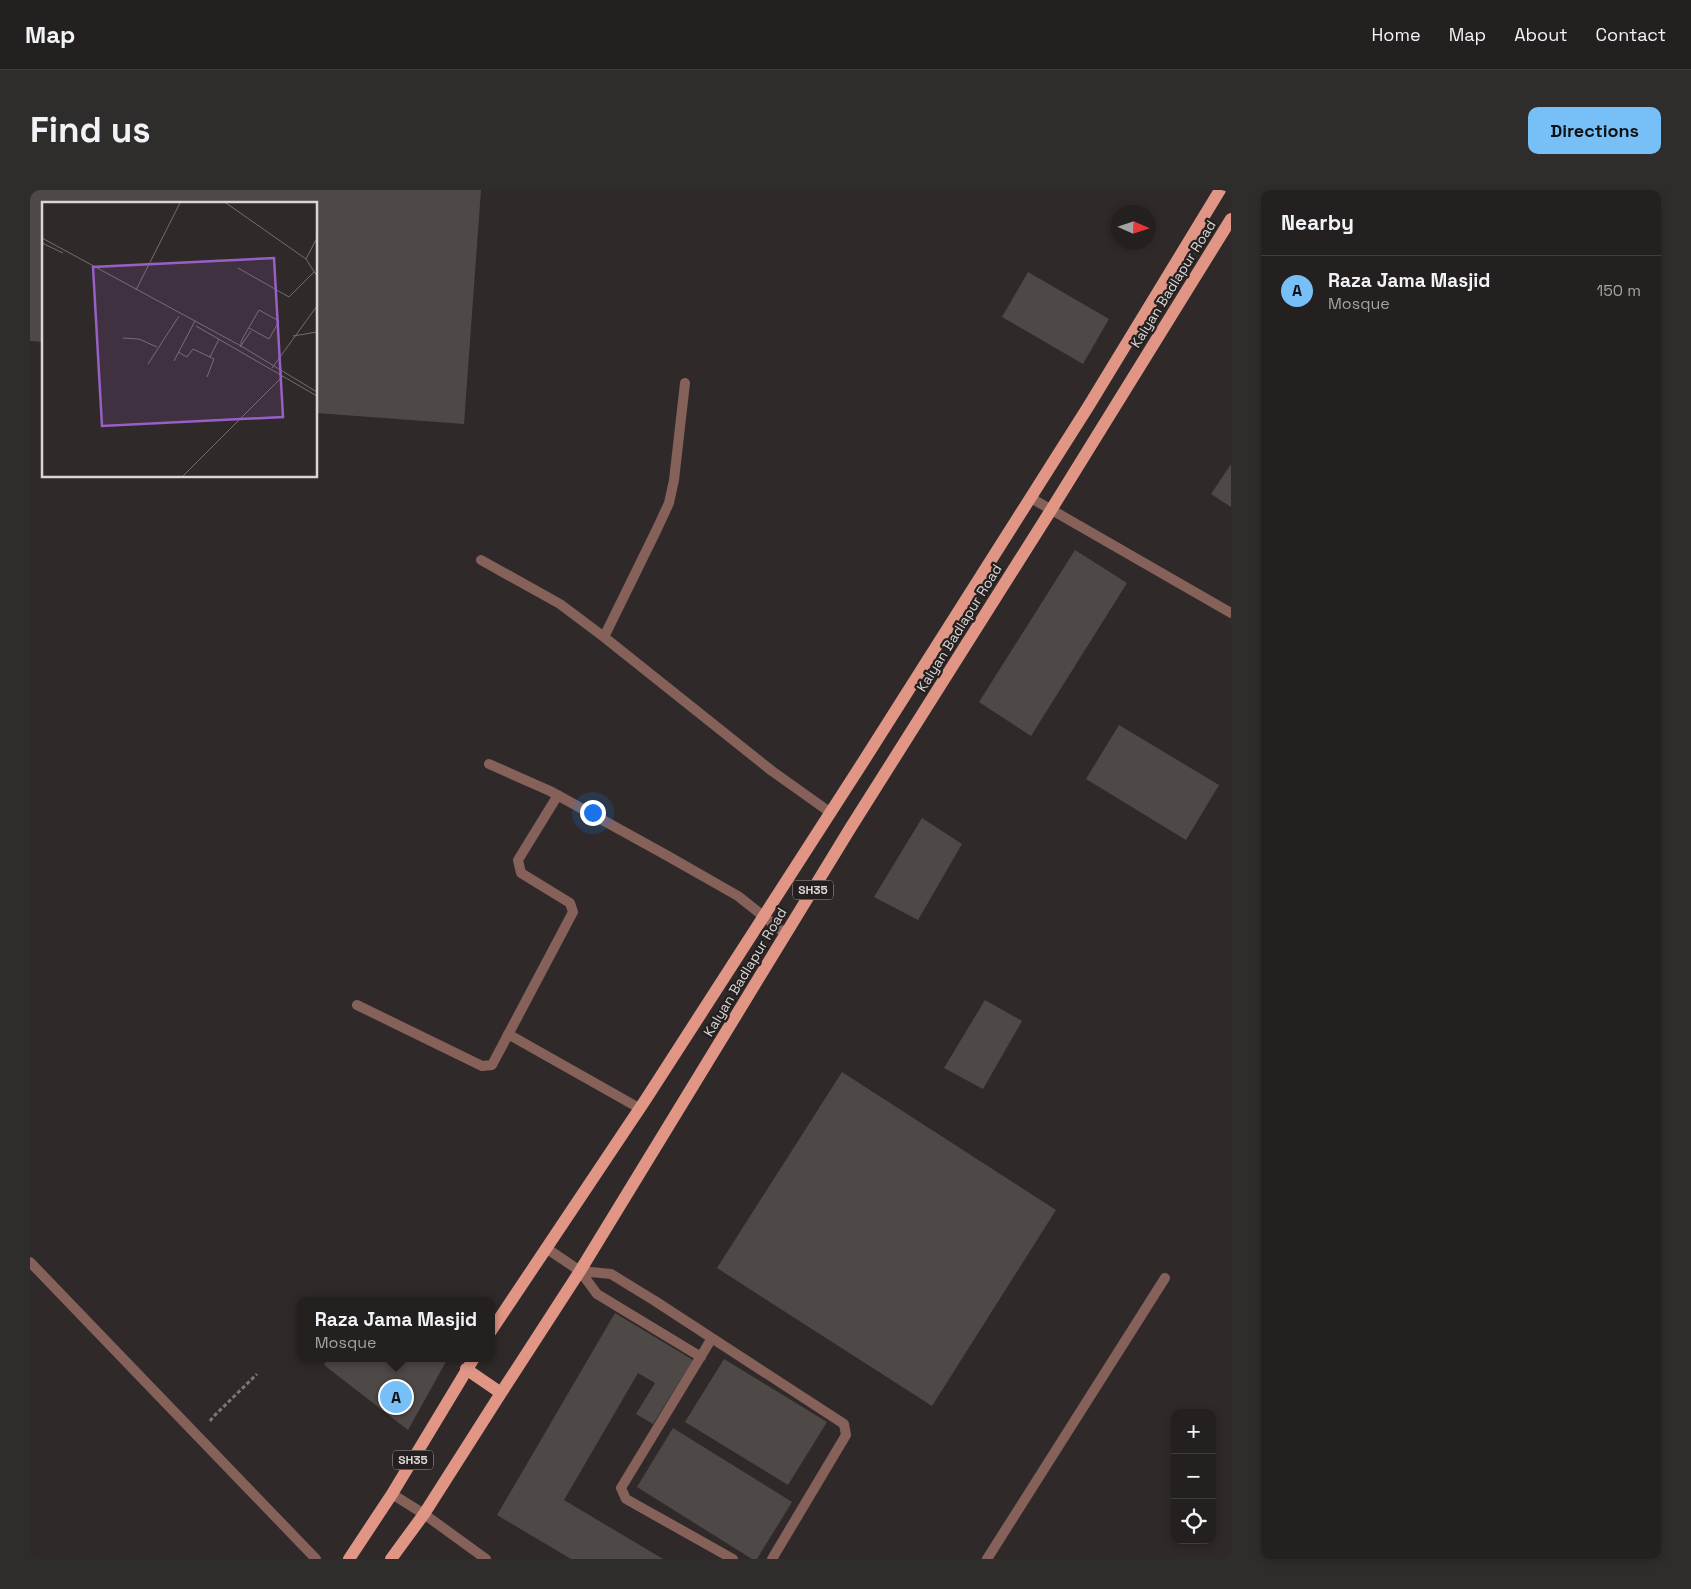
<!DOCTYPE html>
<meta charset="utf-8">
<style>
:root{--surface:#23201f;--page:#2f2d2c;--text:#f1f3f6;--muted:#a3a3a4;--line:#403e3d;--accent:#76c0f7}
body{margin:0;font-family:"Space Grotesk",sans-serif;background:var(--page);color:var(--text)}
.controls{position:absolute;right:15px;bottom:15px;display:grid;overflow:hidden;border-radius:10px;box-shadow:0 2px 8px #0003}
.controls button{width:45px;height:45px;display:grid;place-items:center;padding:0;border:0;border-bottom:1px solid var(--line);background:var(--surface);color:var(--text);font:25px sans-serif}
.compass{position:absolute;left:1081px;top:15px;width:45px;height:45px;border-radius:50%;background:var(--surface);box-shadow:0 2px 8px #0003;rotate:93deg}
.you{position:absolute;left:562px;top:622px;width:18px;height:18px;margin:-12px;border:4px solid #fff;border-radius:50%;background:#1a73e8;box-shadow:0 0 0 8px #1a73e833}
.badge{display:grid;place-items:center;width:32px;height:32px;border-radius:50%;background:var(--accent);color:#111;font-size:16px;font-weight:700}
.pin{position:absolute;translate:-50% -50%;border:2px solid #fff;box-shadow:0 1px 5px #0006}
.popup{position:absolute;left:267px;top:1107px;width:198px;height:65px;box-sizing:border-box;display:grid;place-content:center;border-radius:10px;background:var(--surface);filter:drop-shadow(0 1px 4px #0005);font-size:16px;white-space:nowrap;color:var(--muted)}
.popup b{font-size:19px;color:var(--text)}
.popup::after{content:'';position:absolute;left:50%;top:100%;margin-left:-10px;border:10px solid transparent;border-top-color:var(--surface)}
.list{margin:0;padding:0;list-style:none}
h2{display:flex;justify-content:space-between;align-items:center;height:65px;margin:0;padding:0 20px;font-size:21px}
h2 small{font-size:16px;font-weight:400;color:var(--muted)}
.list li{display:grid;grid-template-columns:32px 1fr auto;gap:15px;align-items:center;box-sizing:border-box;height:70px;padding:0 20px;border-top:1px solid var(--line)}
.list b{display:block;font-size:19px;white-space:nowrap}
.list p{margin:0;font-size:16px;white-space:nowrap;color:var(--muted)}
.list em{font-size:16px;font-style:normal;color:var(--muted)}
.icon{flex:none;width:28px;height:28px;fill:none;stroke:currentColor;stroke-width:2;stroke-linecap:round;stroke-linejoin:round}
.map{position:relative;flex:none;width:1201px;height:1369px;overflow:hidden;border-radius:10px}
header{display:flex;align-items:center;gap:30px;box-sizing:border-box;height:70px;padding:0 25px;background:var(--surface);border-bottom:1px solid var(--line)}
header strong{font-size:24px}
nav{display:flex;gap:28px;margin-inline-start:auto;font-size:18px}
.intro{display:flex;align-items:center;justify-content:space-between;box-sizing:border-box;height:120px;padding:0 30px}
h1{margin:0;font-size:35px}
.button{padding:12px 22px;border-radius:10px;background:var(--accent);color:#111;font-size:18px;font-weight:700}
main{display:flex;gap:30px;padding:0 30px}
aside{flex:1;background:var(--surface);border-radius:10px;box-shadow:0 2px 8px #0003}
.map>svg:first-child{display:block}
.building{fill:#4e4847}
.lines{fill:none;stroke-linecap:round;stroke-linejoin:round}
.path{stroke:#7b7776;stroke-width:3;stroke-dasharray:4 2.5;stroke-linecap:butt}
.service{stroke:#866159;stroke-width:10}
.minor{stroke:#866159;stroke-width:10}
.tertiary{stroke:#866159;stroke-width:10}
.primary{stroke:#e09585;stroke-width:12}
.labels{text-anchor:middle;stroke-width:4.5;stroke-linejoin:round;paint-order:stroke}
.shield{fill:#25201f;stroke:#a49f9e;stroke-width:1}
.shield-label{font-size:12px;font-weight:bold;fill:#dad6d5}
.street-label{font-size:14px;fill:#dad6d5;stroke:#25201f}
.inset-road{fill:none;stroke:#736f6e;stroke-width:1}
.view{fill:#985fc6;fill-opacity:0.15;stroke:#985fc6;stroke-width:2.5}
.inset-edge{fill:none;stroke:#dad6d5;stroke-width:2.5}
</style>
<header>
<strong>Map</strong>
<nav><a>Home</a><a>Map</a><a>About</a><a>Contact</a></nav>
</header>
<div class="intro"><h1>Find us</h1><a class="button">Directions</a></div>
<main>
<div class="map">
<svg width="1201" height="1369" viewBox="0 0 1201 1369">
<rect width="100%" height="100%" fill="#2f2a29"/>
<path class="building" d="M0 0H451L434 234 286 223V14H14V152L0 151Z
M998 82 1079 129 1053 174 972 127Z
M1201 274V317L1181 304Z
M1045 360 1097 393 1001 546 949 512Z
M1089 535 1189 595 1156 650 1056 589Z
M892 628 932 654 888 730 844 707Z
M955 810 992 831 953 899 914 878Z
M812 882 1026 1020 902 1216 687 1078Z
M585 1123 663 1170 623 1234 606 1224 625 1193 608 1183 534 1310 633 1369H541L467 1325Z
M298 1168H418L378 1240 294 1175Z
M694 1169 797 1232 758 1295 655 1232Z
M643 1238 762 1312 727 1369H722L607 1297Z"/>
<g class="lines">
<path class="path" d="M180 1231 183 1227 227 1184"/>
<path class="service" d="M516 1058 550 1081 567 1104 671 1167
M0 1072 286 1369
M550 1081 581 1084 625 1111 814 1234 816 1245 742 1369
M682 1148 591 1298 596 1309 703 1369"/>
<path class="minor" d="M451 370 530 414 574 447 742 581 801 623
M574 447 627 339 639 313 644 290 655 193
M459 574 520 601 636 665 708 706 756 744
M327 815 452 876 462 875 543 722 540 713 491 683 488 670 528 605
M478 844 609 918
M362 1304 394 1324 456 1369
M957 1369 1135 1088"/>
<path class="tertiary" d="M1001 308 1201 423"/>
<path class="primary" d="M461 1141 616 909 833 572 1058 217 1190 0
M436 1179 471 1203
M319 1369 362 1304 444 1168
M361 1369 394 1324 471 1203 550 1081 821 637 1021 320 1201 29"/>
</g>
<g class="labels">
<g class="shield">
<rect x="763" y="690.5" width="40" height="19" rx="4"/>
<rect x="363" y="1260.5" width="40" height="19" rx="4"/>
</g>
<g class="shield-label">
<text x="783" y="704">SH35</text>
<text x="383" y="1274">SH35</text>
</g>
<g class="street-label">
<text transform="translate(1143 94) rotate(-58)" y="5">Kalyan Badlapur Road</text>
<text transform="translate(929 438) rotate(-58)" y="5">Kalyan Badlapur Road</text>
<text transform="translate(715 782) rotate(-59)" y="5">Kalyan Badlapur Road</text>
</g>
</g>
<g transform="translate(12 12)">
<rect width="275" height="275" fill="#2f2a29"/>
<path class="inset-road" d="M184 1 264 57M0 36 199 144 275 190M275 36 264 57 275 74M0 41 21 51M196 66 247 95 272 70M94 88 138 1M154 124 275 194M251 134 275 130M81 136 97 137 115 145M199 144V140L202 134 217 108 237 119 227 137 207 126M198 145 209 129M136 150 145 155 151 147 172 157 165 175M168 155 177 137M132 159 153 119M106 162 137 114M230 166 275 104M141 274 241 174"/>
<path class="view" d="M232 56 241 215 60 224 51 65Z"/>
<rect width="275" height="275" class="inset-edge"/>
</g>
</svg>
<div class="controls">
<button>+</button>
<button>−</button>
<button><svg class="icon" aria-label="locate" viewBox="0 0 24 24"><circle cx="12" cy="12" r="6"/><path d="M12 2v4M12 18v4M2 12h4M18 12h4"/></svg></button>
</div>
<svg class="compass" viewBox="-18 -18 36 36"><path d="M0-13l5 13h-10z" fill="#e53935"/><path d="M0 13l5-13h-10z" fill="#a3a3a4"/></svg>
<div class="you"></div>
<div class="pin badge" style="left:366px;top:1207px">A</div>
<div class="popup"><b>Raza Jama Masjid</b>Mosque</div>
</div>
<aside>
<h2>Nearby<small></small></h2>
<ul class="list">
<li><span class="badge">A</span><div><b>Raza Jama Masjid</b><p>Mosque</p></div><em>150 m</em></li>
</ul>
</aside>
</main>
